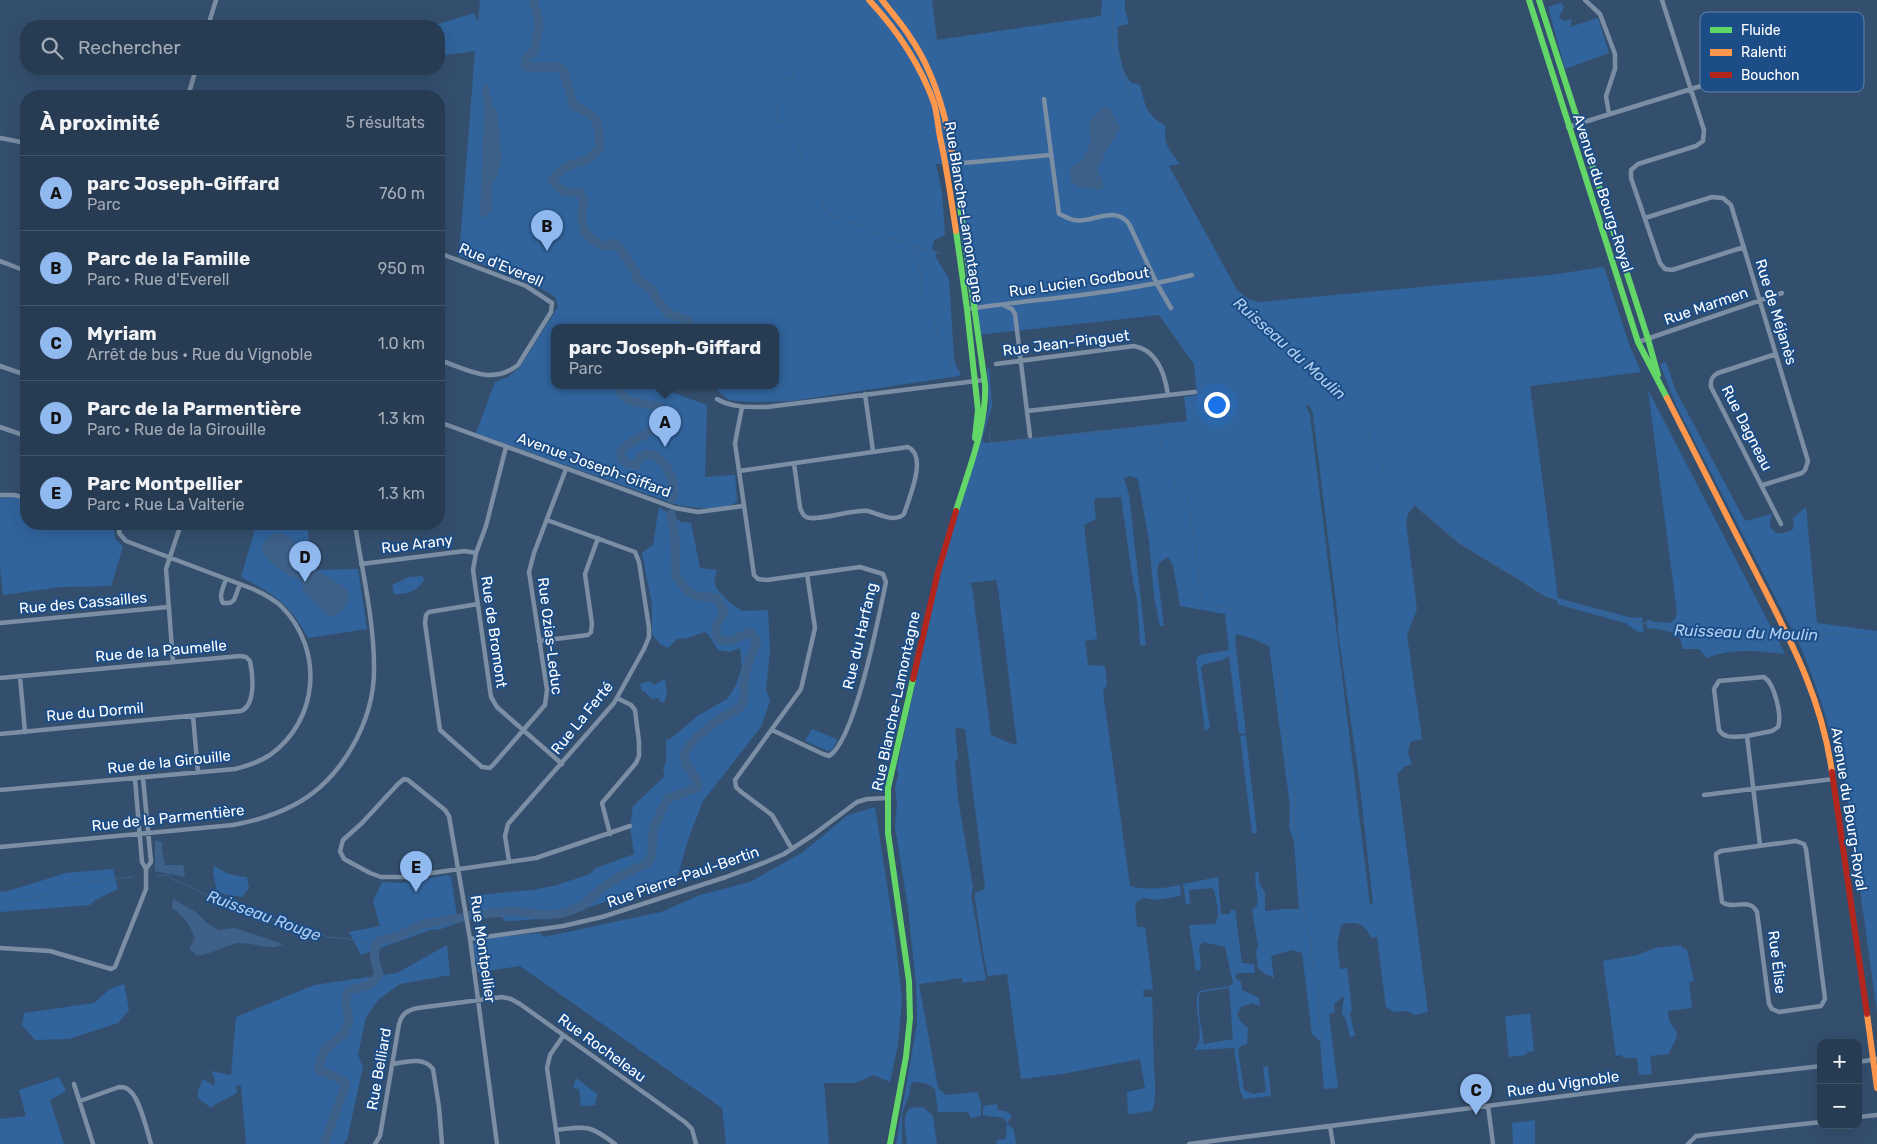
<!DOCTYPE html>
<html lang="fr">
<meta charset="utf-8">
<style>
:root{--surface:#273b52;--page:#33465c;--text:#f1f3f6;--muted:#a4adb8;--line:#435569;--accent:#90b9f0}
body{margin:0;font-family:Rubik,sans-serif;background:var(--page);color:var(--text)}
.controls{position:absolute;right:15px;bottom:15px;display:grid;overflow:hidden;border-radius:10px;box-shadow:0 5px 20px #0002}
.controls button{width:45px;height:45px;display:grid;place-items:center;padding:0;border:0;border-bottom:1px solid var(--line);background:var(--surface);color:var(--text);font:25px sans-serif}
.you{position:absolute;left:1216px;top:404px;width:18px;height:18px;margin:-12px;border:4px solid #fff;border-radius:50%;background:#1a73e8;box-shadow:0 0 0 8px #1a73e833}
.badge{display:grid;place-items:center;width:32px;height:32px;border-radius:50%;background:var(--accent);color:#111;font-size:16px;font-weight:700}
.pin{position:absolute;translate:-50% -41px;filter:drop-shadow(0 1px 2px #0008)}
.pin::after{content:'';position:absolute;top:26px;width:18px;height:15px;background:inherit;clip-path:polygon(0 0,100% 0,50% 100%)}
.popup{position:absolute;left:551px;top:324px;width:228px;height:65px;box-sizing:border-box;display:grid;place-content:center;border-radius:10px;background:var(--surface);filter:drop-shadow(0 1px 4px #0005);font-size:16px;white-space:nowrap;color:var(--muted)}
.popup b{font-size:19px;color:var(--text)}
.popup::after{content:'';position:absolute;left:50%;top:100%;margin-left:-10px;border:10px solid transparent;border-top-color:var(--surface)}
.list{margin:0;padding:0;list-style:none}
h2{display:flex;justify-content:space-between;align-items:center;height:65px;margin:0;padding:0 20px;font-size:21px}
h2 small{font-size:16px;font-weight:400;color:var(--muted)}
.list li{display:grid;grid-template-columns:32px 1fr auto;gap:15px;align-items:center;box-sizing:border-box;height:75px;padding:0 20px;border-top:1px solid var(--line)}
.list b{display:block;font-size:19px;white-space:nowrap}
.list p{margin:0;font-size:16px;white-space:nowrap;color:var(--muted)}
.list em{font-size:16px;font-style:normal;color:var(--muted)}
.icon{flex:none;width:28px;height:28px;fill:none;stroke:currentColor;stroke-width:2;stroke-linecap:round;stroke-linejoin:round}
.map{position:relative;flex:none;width:1877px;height:1144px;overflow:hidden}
.search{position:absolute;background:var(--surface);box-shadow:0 5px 20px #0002;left:20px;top:20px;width:425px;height:55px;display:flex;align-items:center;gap:12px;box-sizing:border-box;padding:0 18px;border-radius:20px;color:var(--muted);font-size:19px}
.panel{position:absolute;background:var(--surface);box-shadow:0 5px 20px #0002;left:20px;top:90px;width:425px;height:440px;border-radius:20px}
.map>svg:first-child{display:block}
.green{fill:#31649d;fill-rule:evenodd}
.water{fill:#3e618a}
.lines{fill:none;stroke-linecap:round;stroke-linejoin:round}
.stream{stroke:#3e618a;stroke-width:1}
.river{stroke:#3e618a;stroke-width:9}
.street{stroke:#7b8ea4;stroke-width:4.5}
.fast{stroke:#63d668;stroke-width:6}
.slow{stroke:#ff974d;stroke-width:6}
.jam{stroke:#b3261e;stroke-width:6}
.labels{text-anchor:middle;stroke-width:4;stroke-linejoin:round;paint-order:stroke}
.street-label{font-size:15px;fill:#fff;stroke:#1c4d87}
.water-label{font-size:16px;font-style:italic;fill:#b0d0f3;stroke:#1c4d87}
.key{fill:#1c4d87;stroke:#6082ab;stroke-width:1}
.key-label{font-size:14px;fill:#fff}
</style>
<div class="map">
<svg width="1877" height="1144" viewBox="0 0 1877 1144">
<rect width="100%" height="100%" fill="#344f6e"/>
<path class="green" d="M480 0H932L937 40 1101 16 1102 0H1125V10L1129 24 1118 26C1116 39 1121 75 1132 83 1135 84 1138 84 1140 85 1146 107 1145 114 1166 126 1162 143 1170 151 1180 164L1169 166 1237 290 1248 299 1260 302 1550 275 1604 267 1629 344 1641 372 1530 386 1558 598 1632 618 1642 617 1644 633 1636 631 1625 623 1557 604 1558 600 1547 597 1534 590 1522 581 1459 543 1415 505 1408 514 1406 522 1417 609 1407 635 1422 739 1410 742 1408 753 1412 764 1404 767 1397 774 1428 1012 1415 1015 1407 1011 1394 1012 1386 1007 1377 937 1371 938C1365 923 1355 920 1341 925L1337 944 1340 969 1347 968 1352 1010 1350 1014 1355 1036 1350 1037 1346 1020 1342 1013 1344 996 1334 1004 1335 1012 1329 1014 1338 1088 1324 1089 1320 1041 1312 1034 1302 953 1292 950 1271 956 1274 978 1265 974 1258 968 1256 952 1258 946 1252 910 1257 906C1259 893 1253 883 1256 870L1259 874V882L1265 893V911L1281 909H1299L1294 842 1289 828 1290 806 1269 646 1251 638 1236 634 1235 640 1246 733 1239 734 1229 656 1223 660 1204 664 1201 668 1210 728 1205 731 1196 660 1199 655 1229 650 1225 614 1180 606 1173 565 1168 557 1160 562 1157 569 1164 626H1160L1154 597 1149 541 1138 479 1130 476 1124 478 1129 495 1146 645 1143 646 1140 644 1137 599 1133 582 1121 497 1096 498 1094 501 1096 519 1084 525 1097 639 1085 641 1088 665 1105 666 1107 684 1103 692 1130 886C1148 890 1162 889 1180 885L1181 896 1155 900 1144 898 1137 901 1135 907 1137 927H1145L1153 989 1143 990 1144 997H1152C1153 1020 1153 1045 1154 1068 1155 1084 1157 1095 1152 1111L1128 1114 1127 1092 1145 1088 1140 1059 1062 1074 1021 1079 1007 974 988 976 984 958 975 898V893L983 890 985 887 965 729 955 728 958 759 955 761 958 799 973 887 971 897 973 906 986 980 963 983 962 978 919 984 938 1088 946 1095 977 1092 981 1103V1116L971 1118 968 1112H938L935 1089 925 1083 913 1082 910 1086V1092L902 1114V1144H896L917 1024 916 984 908 908 895 826 897 803 895 787 899 772 897 771V766L940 573 985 425 989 406 988 386H989L987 369 989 368 992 406 982 439 983 442 987 443 1187 421 1184 397 1197 395 1194 364 1159 315 978 335 953 164H936L942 193 945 235 934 240 932 249 937 252 935 256 949 279 954 358 956 366 961 374 959 376 792 401 749 402 729 400 719 392 717 386H775V328H555V386H659L660 388 707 405 705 477 735 475 737 501C729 512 687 508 675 504L476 433 495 382 508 377 519 368 558 307 555 297 532 283 459 256 475 51 439 56V26H432L474 13 478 22ZM1306 405 1310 406 1313 414 1338 619V632L1359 778 1373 903 1370 905 1310 415ZM996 580 998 589 1017 744H1012L991 735 972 586 969 583Z
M1561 3 1564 7 1559 17 1564 21 1572 19 1570 27 1598 18 1609 53 1565 69 1548 7Z
M1666 362 1675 389 1745 521 1772 514C1771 516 1770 519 1770 522 1770 537 1786 535 1794 528L1793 518 1806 507 1817 623 1877 631V1012L1843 767 1838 766C1829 724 1817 685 1800 645L1676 405 1660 364Z
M1648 390 1772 629 1785 654C1759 651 1732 648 1707 658L1699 649H1683C1682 645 1681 640 1679 637 1673 631 1655 628 1647 628L1646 621 1650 620 1655 622 1670 623 1675 619 1677 613Z
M15 497 26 501V524H104L114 527 115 538 123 547 111 586 61 587 3 595 0 567V498Z
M659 507 681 522 691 523 700 568 717 570 714 582 717 589 730 603 742 611 768 610 770 652 766 689 770 701 761 727 703 801 689 837 678 875C623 895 566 921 506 921L497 913H472L468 896 533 890 557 885 590 874 596 868 634 854 630 826 633 806 665 776 663 770 666 762V739L669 740 699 715 727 699 736 685 742 667 740 648 730 652 718 650 708 634 704 632 688 638 677 639 668 648 660 644 652 634V604L642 553 653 545Z
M261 524H307L312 570 358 569 367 629 308 638C291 605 273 593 241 577L255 529Z
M422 576 425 579C416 592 409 594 394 594L392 585 409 577Z
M665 679 667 694 664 703 659 701V698L652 699 645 692 642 691 640 684 650 681 654 685Z
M812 729 838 740 832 750 828 751 805 741Z
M1246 735 1257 833H1252L1240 736Z
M875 807 895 937 902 999 898 1045 890 1082 873 1075 855 1083H824L829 1144H726L722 1108 520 966 478 972 473 945 477 939 540 933 544 937 661 912 700 895 750 882 803 852 848 815Z
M214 865C224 874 234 876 247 877L249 888 242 897 227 895 217 891 213 873Z
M113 869 118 889 95 900 90 905 0 912V891L5 892 66 873Z
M448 875 451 877 458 923 441 929 430 930 361 955 349 932 380 926 373 901 382 882 401 883Z
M1218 877 1221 914H1229L1231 910H1235L1242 963 1254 964 1255 973H1237L1235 978 1241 982 1242 990 1259 998 1260 1006 1252 1003 1241 1007 1237 1014 1241 1022 1248 1028 1247 1044 1241 1046 1238 1050 1244 1090 1253 1094 1266 1092 1263 1067 1268 1066 1271 1096 1244 1099 1240 1091 1234 1048 1194 1050C1208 1036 1191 1009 1199 991L1230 986 1233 983 1225 947 1203 942 1199 947 1201 969 1196 971 1189 925 1215 924C1221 915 1216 901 1214 890L1211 888 1189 890 1190 904H1186L1183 884ZM1229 988 1233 1039 1204 1044 1199 1015V994L1202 992Z
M447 945 450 975 400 984 379 999 366 1017 358 1055 363 1067 347 1140 343 1144H246L241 1086 236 1085 237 1093C227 1099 219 1101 211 1108L198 1098V1091L203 1079 214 1086 215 1080 211 1071 231 1075 236 1017 314 985 397 973Z
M1681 945V947L1687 950 1694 981 1689 982 1692 1008 1668 1011 1669 1021 1677 1032 1676 1039 1668 1054 1650 1056 1652 1074 1639 1075 1637 1058H1624L1621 1055 1616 1056 1603 961 1637 955 1655 948Z
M124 984 129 1010 118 1023 69 1039 35 1040 22 1025 24 1013 94 1003 110 989Z
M1530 1014 1534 1051 1527 1052 1526 1055 1509 1057 1505 1016Z
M59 1077 66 1091 50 1100 64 1144H0V1119L26 1116 19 1090Z
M576 1078 597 1094 595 1105 581 1106 579 1089 573 1088Z
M997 1104 998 1110 1006 1111 1012 1116 1007 1123 1014 1130 1016 1144H997L996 1140 1006 1139 1007 1123 1003 1118 983 1115V1106Z
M923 1107 933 1116 937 1144H907C906 1132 901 1117 910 1108Z
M1535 1120V1144H1513L1512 1123Z"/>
<path class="water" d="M487 83 493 106 497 110 502 160 498 174 490 190C496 199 492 211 485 218L480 215 484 109 482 87Z
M1104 107 1110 108 1120 128 1097 168 1103 182V188L1100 190 1077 186 1071 182 1070 168 1083 160 1091 141 1089 128 1090 121Z
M280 532C299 540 304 555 318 570 329 581 360 586 345 607 340 612 336 616 329 617L303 590 301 580C287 576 269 564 262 551 265 538 268 535 280 532Z
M155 840 162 842V850L165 865H183L185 872 184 877 155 871Z
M173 899 196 912 208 924 219 930 235 928 283 944C269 953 248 939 233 944 227 946 203 957 197 955 194 954 193 951 190 950V947L195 938C191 927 183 914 172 908Z"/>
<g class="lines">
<path class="stream" d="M762 0 779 23 778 34 782 40 786 42 795 57 796 68 791 80H776L771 88 778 105 776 120 787 125 791 129 807 168 822 186C821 196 821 204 827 213H830L832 216 854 223 886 238 899 240 913 247 941 253
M1112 0 1113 45 1127 86 1155 146 1226 289C1239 310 1263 327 1285 339L1347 398 1363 422 1386 476 1423 513 1459 543 1547 597 1640 623 1658 625 1674 631 1784 635
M914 248 922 280V294L952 368
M989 433 991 443 1160 425 1164 429 1161 446 1163 451 1167 456 1176 486 1188 495V502L1195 543 1201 597 1204 603 1234 610 1271 644 1276 654 1285 730 1284 736 1287 744 1286 762 1292 779 1296 797 1293 820 1300 849 1298 853 1304 895V915L1311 942 1312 959 1317 973 1320 1028 1324 1047V1054
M1790 635 1838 634 1877 637
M157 876 168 875 174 880 189 886 222 903 244 907 262 916 278 921 289 920 327 937 348 939 376 946
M0 902 28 900 71 884 133 877"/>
<path class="river" d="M533 0C535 8 539 16 539 25 539 34 535 42 535 51 530 55 524 58 525 66L528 67H560L563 70 574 106C601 117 597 120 600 147 597 150 593 156 589 158 572 167 566 162 552 180 559 192 567 192 580 193L584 200C579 224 582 240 608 247L613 243 617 245 636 273 637 279 653 290C654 298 663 305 667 313L689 321 691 328
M622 386C615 405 650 403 661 407L664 411C658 435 635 436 621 450L622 459 626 463 636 466 639 458C642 457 644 455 647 454 664 453 680 486 671 499
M471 915 512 911 544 915 563 913 582 906 601 889 622 875 648 863 652 854 653 830 667 799 698 787C699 775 681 768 685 753 689 741 712 724 723 717 728 714 736 711 740 707 746 700 744 693 744 685 744 669 751 656 757 642L750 632 730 641 720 640C711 630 718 623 724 612L717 598 698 596 689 592 676 577 675 539 671 514
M324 1144 346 1084C339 1076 327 1075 318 1069L322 1057 327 1047 343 1035 349 1021 346 1004 347 992C361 984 368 991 379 974 375 962 371 952 379 941L398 936 424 924 460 918"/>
<path class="street" d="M1585 0 1600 14 1615 54V69L1606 96 1609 114
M1662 0 1704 130 1703 141 1696 146 1638 164 1631 170V178L1660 263 1665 269 1672 270 1744 247
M208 26 216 0
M188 96 196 69
M1044 99 1059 214C1064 216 1069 219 1074 220 1092 224 1114 204 1129 224L1157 284 1171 308
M1568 127 1714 82
M0 138 26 143
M952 164 1050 155
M1645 218 1712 197 1723 198 1731 205 1808 461 1805 470 1802 473 1763 485
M439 253 526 286 552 303 551 312 518 365C491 386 467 369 439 360
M0 261 26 271
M1005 306 1012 309 1015 314 1030 436
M967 309C1043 298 1118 294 1192 275
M1638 342 1782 293
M1776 354 1718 373C1712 376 1710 380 1711 387L1781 524
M996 364 1134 346C1157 350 1165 374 1168 395
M0 366 26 375
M865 394 873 451
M717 399C732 408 750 407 767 407L984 380
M742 407 735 443 754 575 758 579 767 580 860 567 883 574 886 582C879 615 855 741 829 756L823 754 772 730
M1027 411 1195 392
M439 422 675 508 698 512 743 506
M0 427 26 436
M506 447 486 526 476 553 473 570 491 697 497 707 562 764
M739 471 908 447C928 456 909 498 904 514 895 523 879 514 868 511 853 509 816 522 806 517 803 515 801 511 800 507L794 463
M0 495H14L26 498
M361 564 465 551 476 553
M226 579C224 586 218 596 223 603H230L234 600 240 584
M478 604 429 612 426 615 425 623 440 730 482 767 490 768 493 765 545 705 547 690 529 572 534 553 566 469
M0 623 168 607
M539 641 588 635 591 632 592 624 585 574 598 538
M173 662 166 569 181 524
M20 677 25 732
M0 678 240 656 246 657 250 661C253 675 256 705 241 711L0 734
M193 716 198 772
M1747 736C1737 736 1725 740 1719 730L1714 689 1719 681 1764 677C1775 684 1782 716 1778 727L1772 731 1747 736 1760 845
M135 779 142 862 146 869
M0 790 235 769C247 766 259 762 270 755 319 720 324 650 282 607 274 599 264 594 253 589L126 541 119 533 120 524
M1704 795 1833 779
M610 834 602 803 636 763 639 756V742L635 710 631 705 617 698
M1796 841 1804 844 1806 849 1825 999 1821 1006 1779 1012 1772 1009 1769 1004 1757 912C1749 896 1733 911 1722 902L1716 857V854L1721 851Z
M0 847 233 825C255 821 275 815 294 805 342 780 375 720 374 667 374 619 362 571 355 524
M792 849 772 815 740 791 736 787 735 780 801 689 815 628 807 574
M509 861 505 836 508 824 614 703 644 649 649 637V628L639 562 635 552 547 520
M470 939 563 926 602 917 726 877 766 862 784 854 813 835 857 802 867 799 887 798
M0 948 50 951 111 969 115 967 146 889V869L151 862 143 778
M1858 1062 1877 1059
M392 1064C405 1062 424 1056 433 1069L439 1107 442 1144
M74 1084 93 1144
M80 1101 119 1087C123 1087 126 1087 130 1091 140 1099 147 1131 151 1144
M1488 1106 1493 1144
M1858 1117 1877 1115
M1330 1126 1333 1144
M556 1130C587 1126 590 1125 615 1144
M375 1144 380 1136 399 1024C402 1013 408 1010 418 1008L502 997 511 999 520 1004 685 1122 692 1129 696 1144
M497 1144 470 939 449 816 445 810 408 780 404 779 398 784 362 823 343 840 340 851 344 859 370 873 381 877H404L536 858 630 826
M558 1144 547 1068 550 1055 563 1036
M1189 1144 1619 1089 1821 1066
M1688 1144 1696 1136 1821 1122"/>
<path class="fast" d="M1529 0 1638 342 1667 398
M1539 0 1648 339 1658 375
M956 231 967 309 978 410 975 438
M956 511C968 471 987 426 985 384L958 192
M890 1144 906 1057 910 1018 909 981 888 833V788L913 679"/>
<path class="slow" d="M869 0C897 30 920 64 934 103 937 113 938 126 940 137 947 168 951 199 956 231
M882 0C891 12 902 24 910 37 941 82 951 139 958 192
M1667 398C1696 455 1724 511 1753 567 1788 636 1821 694 1832 772
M1867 1014 1877 1088"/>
<path class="jam" d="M913 679 938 572 956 511
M1832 772 1867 1014"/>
</g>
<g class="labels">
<g class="street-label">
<text transform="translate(1603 193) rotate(72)" y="5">Avenue du Bourg-Royal</text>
<text transform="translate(964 212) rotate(81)" y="5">Rue Blanche-Lamontagne</text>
<text transform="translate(501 265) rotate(23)" y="5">Rue d'Everell</text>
<text transform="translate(1079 282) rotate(-8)" y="5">Rue Lucien Godbout</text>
<text transform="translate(1706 306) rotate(-19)" y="5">Rue Marmen</text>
<text transform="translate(1776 312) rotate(73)" y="5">Rue de Méjanès</text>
<text transform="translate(1066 343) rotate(-7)" y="5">Rue Jean-Pinguet</text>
<text transform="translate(1747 428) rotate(63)" y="5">Rue Dagneau</text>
<text transform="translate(594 465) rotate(20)" y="5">Avenue Joseph-Giffard</text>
<text transform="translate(417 544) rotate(-7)" y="5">Rue Arany</text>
<text transform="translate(83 603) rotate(-5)" y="5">Rue des Cassailles</text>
<text transform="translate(494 632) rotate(82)" y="5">Rue de Bromont</text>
<text transform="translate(550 636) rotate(83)" y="5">Rue Ozias-Leduc</text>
<text transform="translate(860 636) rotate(-77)" y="5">Rue du Harfang</text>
<text transform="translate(161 651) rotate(-5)" y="5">Rue de la Paumelle</text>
<text transform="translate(896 701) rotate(-78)" y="5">Rue Blanche-Lamontagne</text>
<text transform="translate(95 712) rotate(-5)" y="5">Rue du Dormil</text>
<text transform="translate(582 718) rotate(-51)" y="5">Rue La Ferté</text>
<text transform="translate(169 762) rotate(-6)" y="5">Rue de la Girouille</text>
<text transform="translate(1849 809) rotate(81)" y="5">Avenue du Bourg-Royal</text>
<text transform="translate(168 818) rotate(-6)" y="5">Rue de la Parmentière</text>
<text transform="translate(683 877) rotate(-19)" y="5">Rue Pierre-Paul-Bertin</text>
<text transform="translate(483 949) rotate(82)" y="5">Rue Montpellier</text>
<text transform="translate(1777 962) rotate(83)" y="5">Rue Élise</text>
<text transform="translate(602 1048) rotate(36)" y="5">Rue Rocheleau</text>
<text transform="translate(379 1069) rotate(-80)" y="5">Rue Belliard</text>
<text transform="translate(1563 1084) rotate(-8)" y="5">Rue du Vignoble</text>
</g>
<g class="water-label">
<text transform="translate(1290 348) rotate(42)" y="6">Ruisseau du Moulin</text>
<text transform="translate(1746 632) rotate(2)" y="6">Ruisseau du Moulin</text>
<text transform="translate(264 915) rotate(20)" y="6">Ruisseau Rouge</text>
</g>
</g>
<rect x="1700" y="12" width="164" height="80" rx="8" class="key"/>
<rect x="1710" y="27" width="22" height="6" fill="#63d668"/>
<rect x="1710" y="49" width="22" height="7" fill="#ff974d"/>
<rect x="1710" y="72" width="22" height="6" fill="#b3261e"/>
<g class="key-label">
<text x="1741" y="35">Fluide</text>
<text x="1741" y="57">Ralenti</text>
<text x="1741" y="80">Bouchon</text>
</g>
</svg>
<div class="controls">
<button>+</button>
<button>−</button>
</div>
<div class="you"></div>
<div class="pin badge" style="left:665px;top:447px">A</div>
<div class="popup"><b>parc Joseph-Giffard</b>Parc</div>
<div class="pin badge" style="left:547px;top:251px">B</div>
<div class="pin badge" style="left:1476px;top:1115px">C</div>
<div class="pin badge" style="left:305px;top:582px">D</div>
<div class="pin badge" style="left:416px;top:892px">E</div>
<div class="search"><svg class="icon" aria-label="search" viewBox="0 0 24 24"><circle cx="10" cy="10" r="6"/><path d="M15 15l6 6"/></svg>Rechercher</div>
<section class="panel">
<h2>À proximité<small>5 résultats</small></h2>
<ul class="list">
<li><span class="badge">A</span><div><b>parc Joseph-Giffard</b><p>Parc</p></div><em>760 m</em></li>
<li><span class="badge">B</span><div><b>Parc de la Famille</b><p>Parc · Rue d'Everell</p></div><em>950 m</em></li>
<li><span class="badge">C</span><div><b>Myriam</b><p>Arrêt de bus · Rue du Vignoble</p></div><em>1.0 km</em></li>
<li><span class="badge">D</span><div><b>Parc de la Parmentière</b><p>Parc · Rue de la Girouille</p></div><em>1.3 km</em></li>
<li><span class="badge">E</span><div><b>Parc Montpellier</b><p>Parc · Rue La Valterie</p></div><em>1.3 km</em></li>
</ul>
</section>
</div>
